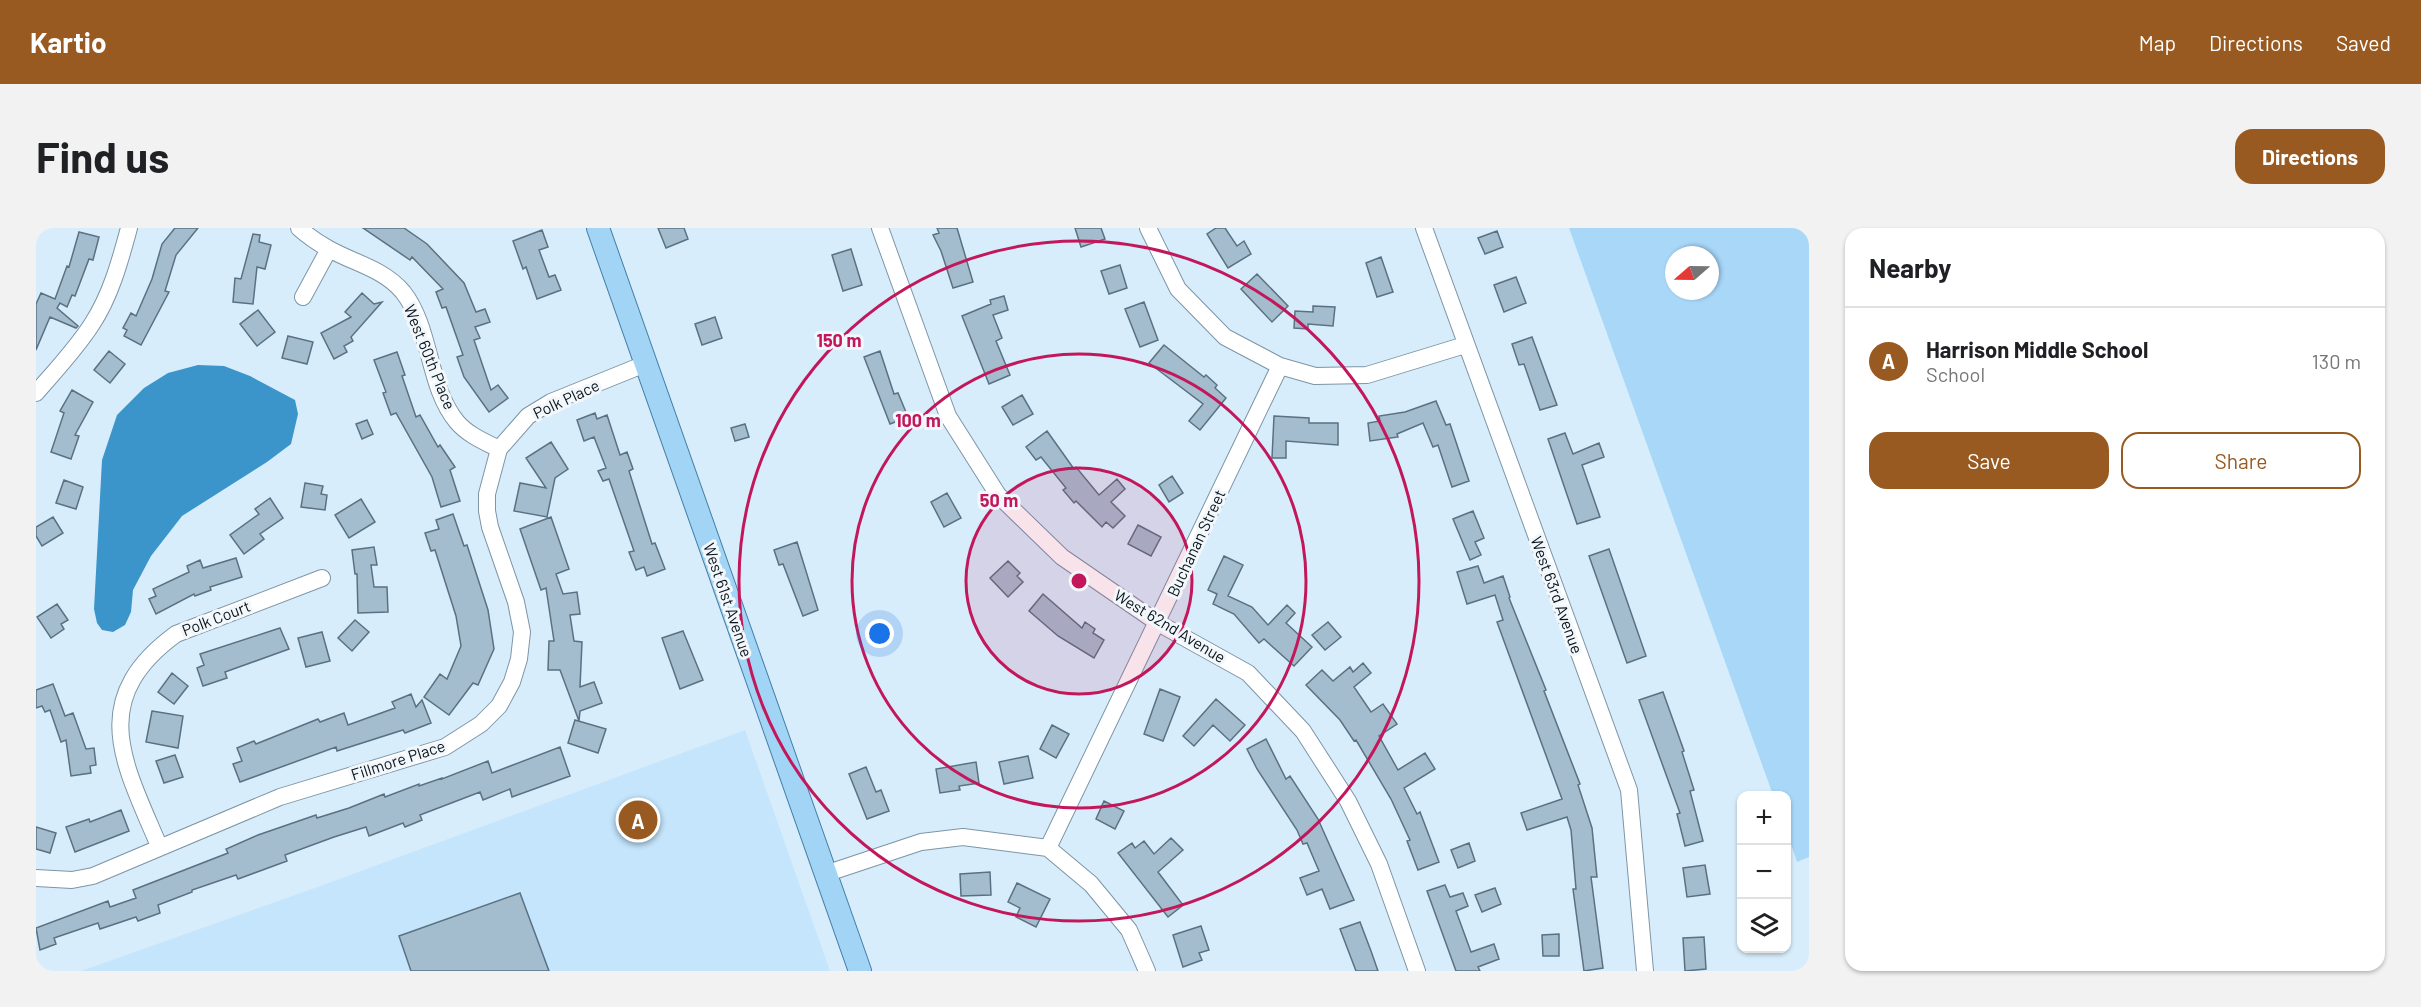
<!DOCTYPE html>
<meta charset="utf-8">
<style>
:root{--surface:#fff;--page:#f2f2f2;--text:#202124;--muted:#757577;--line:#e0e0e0;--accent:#985a20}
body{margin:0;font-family:Barlow,sans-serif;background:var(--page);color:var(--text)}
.controls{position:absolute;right:18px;bottom:18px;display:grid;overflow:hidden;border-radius:12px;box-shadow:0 2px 4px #0004}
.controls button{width:54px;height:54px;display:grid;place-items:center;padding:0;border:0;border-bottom:2px solid var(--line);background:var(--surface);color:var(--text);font:30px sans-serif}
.compass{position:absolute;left:1629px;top:18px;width:54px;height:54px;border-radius:50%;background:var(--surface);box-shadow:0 2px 4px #0004;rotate:250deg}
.you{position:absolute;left:844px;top:406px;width:21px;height:21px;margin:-15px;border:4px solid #fff;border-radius:50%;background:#1a73e8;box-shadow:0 0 0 9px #1a73e833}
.badge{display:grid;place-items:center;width:39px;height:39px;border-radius:50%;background:var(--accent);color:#fff;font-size:20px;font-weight:700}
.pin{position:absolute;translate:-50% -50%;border:3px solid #fff;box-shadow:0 2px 6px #0006}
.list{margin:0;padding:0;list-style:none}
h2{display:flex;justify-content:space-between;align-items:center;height:78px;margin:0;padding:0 24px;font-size:26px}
h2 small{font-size:20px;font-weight:400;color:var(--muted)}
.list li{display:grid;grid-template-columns:39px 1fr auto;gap:18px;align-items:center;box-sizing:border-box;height:108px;padding:0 24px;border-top:2px solid var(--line)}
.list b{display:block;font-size:22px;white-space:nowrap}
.list p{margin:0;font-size:20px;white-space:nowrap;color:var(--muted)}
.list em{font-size:20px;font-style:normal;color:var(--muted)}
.actions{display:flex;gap:12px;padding:18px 24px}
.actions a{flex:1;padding:14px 0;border:2px solid var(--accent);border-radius:18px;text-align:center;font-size:21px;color:var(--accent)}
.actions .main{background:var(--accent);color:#fff}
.icon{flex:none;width:33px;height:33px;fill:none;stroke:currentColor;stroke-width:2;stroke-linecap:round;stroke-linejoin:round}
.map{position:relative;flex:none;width:1773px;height:743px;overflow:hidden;border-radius:18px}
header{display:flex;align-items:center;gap:36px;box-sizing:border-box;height:84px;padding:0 30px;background:var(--accent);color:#fff}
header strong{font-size:28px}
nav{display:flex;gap:33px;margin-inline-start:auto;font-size:21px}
.intro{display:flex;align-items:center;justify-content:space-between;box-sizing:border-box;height:144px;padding:0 36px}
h1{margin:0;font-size:42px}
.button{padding:15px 27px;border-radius:18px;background:var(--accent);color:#fff;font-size:21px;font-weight:700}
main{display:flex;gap:36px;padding:0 36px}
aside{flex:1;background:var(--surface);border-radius:18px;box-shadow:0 2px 4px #0004}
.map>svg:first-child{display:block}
.built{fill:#c4e5fc}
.green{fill:#a8d7f8;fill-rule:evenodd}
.water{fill:#3b94ca}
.building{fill:#a4bdce;stroke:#5a7182;stroke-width:1.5}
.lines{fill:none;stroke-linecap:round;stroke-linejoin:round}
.minor-casing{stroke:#7d95a6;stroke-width:18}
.major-casing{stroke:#447fa5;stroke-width:24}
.minor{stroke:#fff;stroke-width:16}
.major{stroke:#a1d4f5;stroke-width:22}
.ring{fill:none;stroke:#c2185b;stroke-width:3}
.labels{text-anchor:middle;stroke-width:6;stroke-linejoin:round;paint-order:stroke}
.street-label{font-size:16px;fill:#0b141b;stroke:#f2f7fb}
.centre{fill:#c2185b;stroke:#f2f7fb;stroke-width:3}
.ring-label{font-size:18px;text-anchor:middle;font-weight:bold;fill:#c2185b;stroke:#f2f7fb;stroke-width:6;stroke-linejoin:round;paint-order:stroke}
</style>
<header>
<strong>Kartio</strong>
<nav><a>Map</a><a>Directions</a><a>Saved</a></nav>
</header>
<div class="intro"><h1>Find us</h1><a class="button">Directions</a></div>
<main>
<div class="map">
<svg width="1773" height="743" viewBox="0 0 1773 743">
<rect width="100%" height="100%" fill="#d8edfb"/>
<path class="built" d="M709 502 794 743H45L276 661Z"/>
<path class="green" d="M1533 0H1773V629L1761 634 1751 604 1750 568 1737 567ZM1638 27H1674V63H1638Z"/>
<path class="water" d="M162 137 188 138 214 148 259 172 262 186 255 216 231 234 146 288 115 328 97 362 95 384 89 397 77 404 66 402 61 395 58 381 66 232 81 187 108 160 132 145Z"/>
<path class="building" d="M139 0H162L140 27 129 63 133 64 105 117 88 108 91 102 87 100 95 85 100 88 116 51 126 16Z
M327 0H368L391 16 428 55 440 84 449 81 454 94 439 99 444 110 438 112 455 162 462 157 472 170 453 184 428 149 421 129 427 127 410 79 406 80 400 64 407 61 376 29 374 32Z
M622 0H648L652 11 630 20Z
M901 0H921L937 54 917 60 905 23 897 7 903 5Z
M1039 0H1065L1069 11 1045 19Z
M1180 0H1189L1201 18 1208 13 1215 26 1192 40 1171 6Z
M506 2 512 19 503 22 513 49 519 47 525 62 501 71 490 39 487 41 477 13Z
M1461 3 1467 19 1449 26 1442 10Z
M43 4 63 9 57 32 53 31 39 68 36 67 31 79 24 75 21 80 42 98 40 100 14 89 0 122V76L5 65 19 71 31 38 33 39Z
M217 6 224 7 223 14 235 17 229 41 221 39 217 76 197 74 199 50 205 51Z
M815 21 826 57 807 63 796 27Z
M1345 29 1357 64 1341 69 1330 35Z
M1084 37 1091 60 1073 66 1065 43Z
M1221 46 1252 78 1236 94 1205 61Z
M1480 49 1490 75 1468 84 1458 57Z
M326 65 338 76 346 74 315 109 317 113 308 118 311 124 298 131 285 105 315 89 309 84Z
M968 68 972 82 957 87 966 110 960 113 974 147 953 156 926 88 955 76 954 72Z
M1108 74 1122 112 1104 119 1089 81Z
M1277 78 1299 79 1297 98 1272 96V101L1258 100 1259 83 1277 84Z
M222 82 239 104 221 118 204 96Z
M679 89 686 110 666 117 659 96Z
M252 108 277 114 271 136 246 130Z
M1496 109 1521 177 1504 182 1488 136 1483 137 1476 116Z
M1128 117 1168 149 1170 147 1181 157 1179 160 1190 170 1164 202 1153 193 1167 176 1113 135Z
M73 123 89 136 74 155 58 142Z
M844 123 858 166 862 165 872 189 854 196 828 129Z
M361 124 369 147 366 148 380 189 384 187 402 219 404 217 419 239 414 242 424 273 405 279 396 249 360 185 355 187 347 165 350 164 338 132Z
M36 162 57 174 39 207 43 208 35 231 15 224 28 185 24 183Z
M986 167 997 186 977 197 966 179Z
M1400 173 1410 197 1414 196 1433 253 1416 259 1402 217 1397 219 1387 195 1361 206 1362 209 1334 213 1332 195 1344 193 1343 188 1369 184Z
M559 185 561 191 571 187 584 227 591 224 597 241 593 243 603 275 616 316 619 315 629 341 611 348 608 339 600 342 593 324 598 323 573 251 567 253 562 243 570 240 558 209 548 213 541 192Z
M1238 188 1273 190V195H1302V217L1250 213V230H1236Z
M331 192 337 206 326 211 320 196Z
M709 196 713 209 699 213 695 200Z
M1011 203 1038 241 1040 239 1063 267 1081 251 1089 261 1075 274 1089 288 1077 300 1070 294 1066 299 1040 273 1038 275 1027 262 1030 260 1005 229 1000 232 990 219Z
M1529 205 1537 226 1563 215 1568 229 1546 237 1564 289 1541 296 1512 211Z
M515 214 532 241 519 250 511 289 478 283 484 255 510 260 490 230Z
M1136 248 1147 265 1133 274 1123 257Z
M28 252 47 259 40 281 20 275Z
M269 255 287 258 285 266 291 267 289 282 265 279Z
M911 265 925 290 908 299 895 274Z
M234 270 247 290 224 306 228 311 208 326 194 307 223 286 219 281Z
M325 271 339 294 313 310 299 287Z
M1437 283 1448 310 1439 314 1445 327 1434 332 1417 291Z
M417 286 428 318 431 317 452 382 458 421 442 457 437 455 413 487 388 469 404 446 411 451 425 418 420 388 399 322 395 323 389 305 403 301 400 292Z
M17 289 27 305 6 318 0 308V299Z
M515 289 533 341 520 346 527 366 541 364 544 386 534 387 538 413 546 414 544 459 558 454 566 475 544 483 543 493 524 442H512L513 413H518L510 360 505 362 484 301Z
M1102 297 1125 309 1115 328 1092 316Z
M761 314 782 382 767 388 747 336 743 337 738 322Z
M338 319 341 337H335L338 359H351L352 384 322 385 321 346H319L316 322Z
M1573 321 1610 428 1591 435 1553 328Z
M1188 328 1207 337 1192 368 1216 379 1232 397 1251 377 1259 385 1250 395 1276 419 1258 438 1228 411 1223 415 1198 386 1177 376 1181 366 1172 362Z
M200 330 206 349 174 359 175 362 159 368 158 366 120 386 113 371 120 368 117 361 153 344 151 338 164 332 167 340Z
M972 333 984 345 981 348 987 354 972 369 954 350Z
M1442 338 1448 355 1467 348 1474 369 1473 370 1510 462 1508 463 1544 556 1542 557 1556 600 1561 649H1555L1567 740 1548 743 1537 661H1540L1535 602 1531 589 1491 602 1485 585 1526 571 1461 394 1467 392 1459 367 1431 376 1421 344Z
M1007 366 1046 400 1049 394 1059 401 1057 405 1068 412 1058 430 1022 408 993 383Z
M21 376 32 392 25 396 28 401 15 410 1 389Z
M319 392 333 404 316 423 302 410Z
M1292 394 1305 409 1289 422 1276 407Z
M244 400 253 421 189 444 191 450 167 458 161 440 168 437 164 426Z
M647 403 667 452 644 461 626 410Z
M286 404 294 433 270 439 262 410Z
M1327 435 1335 445 1318 459 1335 484 1347 476 1361 496 1343 508 1362 542 1389 525 1399 541 1368 560 1381 586 1384 584 1403 634 1382 642 1371 613 1374 612 1355 571 1320 512 1318 513 1304 492 1270 457 1286 442 1297 453 1314 439 1317 444Z
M136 445 152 458 138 476 122 464Z
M17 456 29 488 37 485 50 521 58 520 60 537 54 538 55 545 35 548 30 512 25 514 14 482 9 484 6 478 0 480V462Z
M1124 461 1144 469 1127 513 1108 506Z
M1627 464 1648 523 1646 524 1658 562 1654 563 1667 613 1649 618 1641 586 1644 585 1603 472Z
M375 466 380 479 386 472 395 495 369 505 367 502 301 523 300 519 204 554 197 536 206 533 201 520 218 513 220 516 282 491 284 494 308 485 312 497 359 480 356 474Z
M1180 471 1209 497 1194 513 1177 497 1158 518 1147 508Z
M116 483 147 488 142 520 110 514Z
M539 492 570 501 562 525 532 515Z
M1016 497 1033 506 1020 530 1004 521Z
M1230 511 1250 551 1254 548 1282 591 1318 672 1294 681 1286 661 1271 667 1264 650 1283 643 1271 615 1267 616 1261 602 1221 541 1211 521Z
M524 519 534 548 476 569 474 561 447 572 444 564 384 587 386 592 369 599 367 595 333 608 330 599 298 609 249 627 251 633 202 651 200 647 156 662V664L122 677 124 685 102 693 100 689 64 701 62 695 18 710 20 716 4 722 0 700 72 673 74 679 100 670 97 662 192 625 190 621 222 607 280 587 281 590 313 580 348 566 349 569 383 556V558L406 550V551L452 533 456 545Z
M139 527 147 549 128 555 120 533Z
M992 528 997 550 968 556 963 534Z
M940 534 943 555 923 558 924 562 904 565 900 541Z
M830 539 840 564 845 562 853 583 831 591 813 546Z
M1068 573 1088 583 1079 601 1060 591Z
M85 582 93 603 39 624 30 599 53 591 54 594Z
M0 599 20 605 14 625 0 621Z
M1135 610 1147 622 1122 644 1147 677 1132 689 1082 625 1096 615 1099 620 1108 613 1118 626Z
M1433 615 1439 633 1422 640 1415 622Z
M1669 637 1674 666 1651 669 1647 640Z
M954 644 955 667 925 668 924 646Z
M981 655 1014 671 1000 699 980 689 984 680 972 674Z
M1409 657 1414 669 1427 665 1432 678 1420 683 1435 724 1458 716 1463 731 1442 739 1444 743H1420L1391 663Z
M1459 660 1465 676 1446 684 1439 667Z
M484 665 513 743H375L363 708Z
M1324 694 1335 723 1342 743H1320L1304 701Z
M1165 698 1173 722 1163 725 1166 732 1147 739 1137 707Z
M1523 706V728H1507L1506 707Z
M1668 709 1670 741 1649 743 1647 710Z"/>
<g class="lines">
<defs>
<path id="minor" d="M263 0C272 8 282 15 293 21 318 35 348 41 367 64 396 101 391 158 421 194 432 207 449 214 463 221
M844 0 912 188 962 267 1026 329 1122 395 1212 445 1267 503 1312 573 1343 636 1381 743
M1112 0 1142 61 1189 109 1244 138 1279 148 1331 147 1429 117
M1388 0 1593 562 1609 743
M267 69 293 21
M0 165C19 143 40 121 56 96 75 67 84 33 93 0
M123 618C88 535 50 472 140 406L286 350
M1012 620 1244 138
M789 646 885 614 927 609 1012 620 1055 656 1093 702 1111 743
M0 650 36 652 57 648 244 569 409 519 445 496 463 478 476 454 483 431 486 404 480 374 454 299 451 283V266L463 221 492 188 515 174 609 136"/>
<path id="major" d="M562 0 824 743"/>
</defs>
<use href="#minor" class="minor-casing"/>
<use href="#major" class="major-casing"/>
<use href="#minor" class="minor"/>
<use href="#major" class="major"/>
</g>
<circle cx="1043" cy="353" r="113" fill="#c2185b" fill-opacity=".12"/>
<g class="ring">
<circle cx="1043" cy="353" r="113"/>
<circle cx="1043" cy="353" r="227"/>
<circle cx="1043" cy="353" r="340"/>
</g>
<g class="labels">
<g class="street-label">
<text transform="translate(394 129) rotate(68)" y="6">West 60th Place</text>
<text transform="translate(530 171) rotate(-25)" y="6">Polk Place</text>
<text transform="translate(1160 315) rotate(-65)" y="6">Buchanan Street</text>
<text transform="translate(1521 367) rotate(70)" y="6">West 63rd Avenue</text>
<text transform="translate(692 372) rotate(71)" y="6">West 61st Avenue</text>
<text transform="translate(180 390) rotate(-21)" y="6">Polk Court</text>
<text transform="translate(1134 398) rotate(31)" y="6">West 62nd Avenue</text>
<text transform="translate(362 532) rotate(-18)" y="6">Fillmore Place</text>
</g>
</g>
<circle cx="1043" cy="353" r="9" class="centre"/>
<g class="ring-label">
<text x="803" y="119">150 m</text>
<text x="882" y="199">100 m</text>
<text x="963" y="279">50 m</text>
</g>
</svg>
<div class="controls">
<button>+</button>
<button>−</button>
<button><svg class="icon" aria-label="layers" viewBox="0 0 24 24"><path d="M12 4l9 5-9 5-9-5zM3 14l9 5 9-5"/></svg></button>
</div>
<svg class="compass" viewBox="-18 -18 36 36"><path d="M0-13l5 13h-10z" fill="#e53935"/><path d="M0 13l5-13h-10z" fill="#757577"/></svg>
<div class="you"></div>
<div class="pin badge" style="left:602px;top:592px">A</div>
</div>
<aside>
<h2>Nearby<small></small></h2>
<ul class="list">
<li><span class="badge">A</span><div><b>Harrison Middle School</b><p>School</p></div><em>130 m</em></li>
</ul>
<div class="actions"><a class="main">Save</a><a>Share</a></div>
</aside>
</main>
